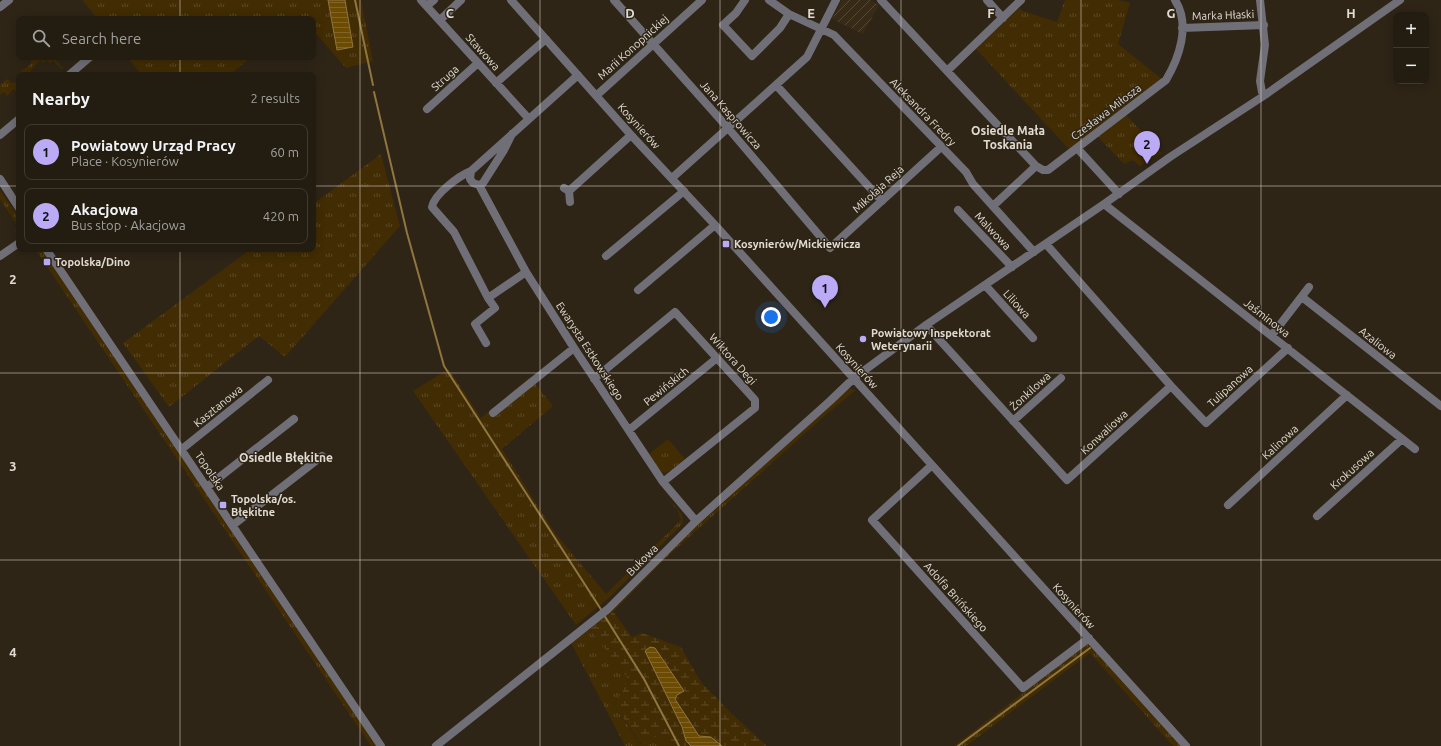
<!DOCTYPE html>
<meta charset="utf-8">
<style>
:root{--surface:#221c11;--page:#2e291f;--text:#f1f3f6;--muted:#a2a19f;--line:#3f3a31;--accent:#bbaaf6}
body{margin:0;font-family:Ubuntu,sans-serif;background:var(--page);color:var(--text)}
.controls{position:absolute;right:12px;top:12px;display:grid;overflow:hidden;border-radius:8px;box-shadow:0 2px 10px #0003}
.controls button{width:36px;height:36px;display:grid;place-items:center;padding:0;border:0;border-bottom:1px solid var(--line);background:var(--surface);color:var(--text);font:20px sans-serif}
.you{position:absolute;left:771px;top:317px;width:14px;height:14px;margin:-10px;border:3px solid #fff;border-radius:50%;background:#1a73e8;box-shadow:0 0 0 6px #1a73e833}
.badge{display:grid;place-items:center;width:26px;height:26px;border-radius:50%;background:var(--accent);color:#111;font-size:13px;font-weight:700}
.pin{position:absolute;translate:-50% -33px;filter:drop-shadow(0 1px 2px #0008)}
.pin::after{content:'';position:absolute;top:21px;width:14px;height:12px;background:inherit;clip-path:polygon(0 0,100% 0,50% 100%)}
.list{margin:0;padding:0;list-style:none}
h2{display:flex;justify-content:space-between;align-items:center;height:52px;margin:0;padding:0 16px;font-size:17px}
h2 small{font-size:13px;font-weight:400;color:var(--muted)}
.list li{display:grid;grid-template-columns:26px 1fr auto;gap:12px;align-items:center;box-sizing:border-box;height:56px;margin:0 8px 8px;padding:0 8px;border:1px solid var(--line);border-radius:8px}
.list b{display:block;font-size:15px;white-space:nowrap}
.list p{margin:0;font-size:13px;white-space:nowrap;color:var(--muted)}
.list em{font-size:13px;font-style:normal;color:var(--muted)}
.icon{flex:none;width:22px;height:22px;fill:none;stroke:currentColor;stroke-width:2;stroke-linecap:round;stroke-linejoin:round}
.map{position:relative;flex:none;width:1441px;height:746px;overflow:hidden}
.search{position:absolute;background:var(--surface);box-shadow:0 2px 10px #0003;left:16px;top:16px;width:300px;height:44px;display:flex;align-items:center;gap:10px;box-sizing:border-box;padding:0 14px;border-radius:8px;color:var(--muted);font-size:15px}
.panel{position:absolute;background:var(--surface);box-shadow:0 2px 10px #0003;left:16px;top:72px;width:300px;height:180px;border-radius:8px}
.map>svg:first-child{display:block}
.industrial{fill:url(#industrial-furrows)}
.grass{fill:url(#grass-tufts)}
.wetland{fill:url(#wetland-marsh)}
.water{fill:url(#water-rules);stroke:#8f7640}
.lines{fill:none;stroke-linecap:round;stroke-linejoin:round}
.stream{stroke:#8f7640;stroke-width:2}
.minor{stroke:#706f77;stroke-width:8}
.grid{fill:none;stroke:#e1dbd2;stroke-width:1;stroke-opacity:0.55}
.poi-dot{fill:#bbaaf6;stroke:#2e2517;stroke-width:1.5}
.labels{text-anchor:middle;stroke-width:3;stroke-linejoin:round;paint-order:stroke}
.street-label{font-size:11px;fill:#e1dbd2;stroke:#2e2517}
.poi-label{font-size:11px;font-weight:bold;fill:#e1dbd2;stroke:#2e2517;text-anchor:start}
.neighbourhood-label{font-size:12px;font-weight:bold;fill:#e1dbd2;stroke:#2e2517}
.grid-label{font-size:13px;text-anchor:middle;font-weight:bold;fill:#e1dbd2;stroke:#2e2517;stroke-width:3;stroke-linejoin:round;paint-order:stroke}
</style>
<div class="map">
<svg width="1441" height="746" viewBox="0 0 1441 746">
<defs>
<pattern id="industrial-furrows" width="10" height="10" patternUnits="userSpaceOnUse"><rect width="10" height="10" fill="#372b17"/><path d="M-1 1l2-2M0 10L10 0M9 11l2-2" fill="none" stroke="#544938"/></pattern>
<pattern id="grass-tufts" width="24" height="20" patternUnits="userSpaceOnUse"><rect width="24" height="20" fill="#412c03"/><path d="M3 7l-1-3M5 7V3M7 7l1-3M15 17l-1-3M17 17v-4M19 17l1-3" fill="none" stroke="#5c4a27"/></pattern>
<pattern id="wetland-marsh" width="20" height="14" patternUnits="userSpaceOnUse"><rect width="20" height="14" fill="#412c03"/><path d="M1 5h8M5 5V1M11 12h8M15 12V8" fill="none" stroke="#5c4a27"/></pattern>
<pattern id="water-rules" width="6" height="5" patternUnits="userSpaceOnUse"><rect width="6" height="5" fill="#6c4b02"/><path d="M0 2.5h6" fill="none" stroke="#816426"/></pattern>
</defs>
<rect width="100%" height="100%" fill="#2e2517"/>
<path class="industrial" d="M842 0H870L879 5 863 34 832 19Z"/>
<path class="grass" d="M82 0H361L373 61 346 68 313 30V19H304L300 15 296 19H98Z
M1065 0H1119L1130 3 1118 44 1162 79 1069 149 976 49 1019 8 1023 11 1057 22Z
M33 57H53L63 68 62 69 53 61 50 63 47 60 43 63 40 60 27 75H22L21 71 29 66Z
M127 57H251L230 75H142Z
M7 79 12 83 17 82 19 89 16 91 14 89 7 96 4 92 0 95V85Z
M1126 115 1162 153 1140 166 1133 160 1124 164 1097 136Z
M381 154 400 226 285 357 259 336 169 407 123 343 251 249H313V204Z
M0 190 19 218V235L17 236 15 231 17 225 0 199Z
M35 249H41L377 746H371Z
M449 369 481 418 530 377 553 406 502 449 555 533 606 594 681 520 678 511 663 493 682 514 683 523 610 597 576 625 413 391Z
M848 388 856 390 822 418 668 556 613 612 612 610 705 516 706 518 729 498 728 496Z
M668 439 685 459 670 471 665 473 660 471 649 454Z
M590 629 629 680 614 705 641 745 660 734 669 746H625L571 643Z
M1089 642 1183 746H1173L1090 653 966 746H954Z"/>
<path class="wetland" d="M612 610 632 637 642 633 681 647 701 682 728 710 767 746H722L711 737 699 736 675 699 677 695 684 691 662 659 650 663C662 682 671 704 680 724 684 733 684 740 691 746H669L660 734 642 745 614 705 629 680 590 629Z"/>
<path class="water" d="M328 0H345L353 47 337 50Z
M650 647 655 648 684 691 677 695 675 699 699 736 711 737 722 746H691L686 741 682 727 645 651Z"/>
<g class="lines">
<path class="stream" d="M355 0 373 85
M374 92 407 233 444 366 602 611
M604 615 644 679 679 746
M958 746 1090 648"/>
<path class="minor" d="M421 0 529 119
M511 0 631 135 715 225 1186 746
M614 0 728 128 830 248 941 147
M745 0 736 13 723 25 752 56 780 28 789 14
M769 0 789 14 834 35 966 172 973 184 1034 252
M881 0 947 71 1021 0
M987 0 1003 18
M1260 0 1265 45 1260 81 1262 92 1265 95
M427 6 434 0
M0 7 9 0
M440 20 461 0
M1182 28 1264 25
M947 71 1036 166
M69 75 90 57
M496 83 546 39
M776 85 882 201
M597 95 702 0
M427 109 478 63
M512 134 504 150 483 183 479 185 473 183 470 179 471 171 578 75
M0 135 19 119
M1077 148 1119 194
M471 171C459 176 434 194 432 207L454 232 488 298 526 272
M672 178 807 57 836 0
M0 179 19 208
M479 185 526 272 574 348 663 482 696 521
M564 188 569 191 570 202
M569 191 631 135
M1104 204 1415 449
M993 206 1036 166 1043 170H1048L1166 80C1179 58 1191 25 1175 0
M958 210 1012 267
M46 249 381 746
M0 256 19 243
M606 256 684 191
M985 285 1033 338
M638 290 715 225
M1302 297 1441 406
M926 325 1067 480 1171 386 1046 244
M1272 335 1309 287
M486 343 475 324 495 308 488 298
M594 379 675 312 755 400V408L663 482
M1171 386 1206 423 1288 348
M493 413 574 348
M1013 421 1061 378
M629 430 717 358
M182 449 268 380
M932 465 872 520 1014 678 1023 688 1089 638
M207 487 294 419
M1228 505 1347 395
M1317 516 1402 439
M233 525 322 456
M436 746 608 609 696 521 830 401 854 378 926 325 1104 204 1170 157 1265 95 1400 0"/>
</g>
<path class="grid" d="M180 0V19M360 0V746M540 0V746M720 0V746M901 0V746M1081 0V746M1261 0V746M180 57V75M0 186H19M313 186H1441M180 249V746M0 373H1441M0 560H1441"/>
<g class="poi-dot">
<rect x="722" y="240" width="8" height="8" rx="2"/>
<rect x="43" y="258" width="8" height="8" rx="2"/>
<circle cx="863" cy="339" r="4"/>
<rect x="219" y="501" width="8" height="8" rx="2"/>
</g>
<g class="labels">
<g class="street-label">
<text transform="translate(1223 15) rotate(-2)" y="4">Marka Hłaski</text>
<text transform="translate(633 47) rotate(-42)" y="4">Marii Konopnickiej</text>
<text transform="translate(483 52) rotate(48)" y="4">Stawowa</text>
<text transform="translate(445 78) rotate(-42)" y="4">Struga</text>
<text transform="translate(923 112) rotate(46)" y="4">Aleksandra Fredry</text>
<text transform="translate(1106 112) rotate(-37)" y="4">Czesława Miłosza</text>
<text transform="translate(731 115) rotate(49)" y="4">Jana Kasprowicza</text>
<text transform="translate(639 126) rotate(48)" y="4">Kosynierów</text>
<text transform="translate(878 189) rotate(-42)" y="4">Mikołaja Reja</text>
<text transform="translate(993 231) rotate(47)" y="4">Malwowa</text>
<text transform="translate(1017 304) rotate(48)" y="4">Liliowa</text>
<text transform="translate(1267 318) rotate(38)" y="4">Jaśminowa</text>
<text transform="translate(1378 343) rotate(38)" y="4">Azaliowa</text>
<text transform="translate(590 351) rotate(57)" y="4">Ewarysta Estkowskiego</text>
<text transform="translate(733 359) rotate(48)" y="4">Wiktora Degi</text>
<text transform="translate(857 366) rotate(48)" y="4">Kosynierów</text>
<text transform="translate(666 386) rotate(-39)" y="4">Pewińskich</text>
<text transform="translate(1230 386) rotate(-42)" y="4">Tulipanowa</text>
<text transform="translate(1030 391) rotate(-42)" y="4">Żonkilowa</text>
<text transform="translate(218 406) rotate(-39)" y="4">Kasztanowa</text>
<text transform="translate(1104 432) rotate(-43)" y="4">Konwaliowa</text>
<text transform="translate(1280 442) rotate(-43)" y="4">Kalinowa</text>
<text transform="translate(1352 469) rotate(-42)" y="4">Krokusowa</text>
<text transform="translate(210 471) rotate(56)" y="4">Topolska</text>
<text transform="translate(642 560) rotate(-45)" y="4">Bukowa</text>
<text transform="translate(956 597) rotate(48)" y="4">Adolfa Bnińskiego</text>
<text transform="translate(1074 606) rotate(48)" y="4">Kosynierów</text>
</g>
<g class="poi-label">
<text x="734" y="248">Kosynierów/Mickiewicza</text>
<text x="55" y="266">Topolska/Dino</text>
<text x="871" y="337">Powiatowy Inspektorat<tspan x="871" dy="13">Weterynarii</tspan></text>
<text x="231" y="503">Topolska/os.<tspan x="231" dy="13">Błękitne</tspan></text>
</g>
<g class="neighbourhood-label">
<text x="1008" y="135">Osiedle Mała<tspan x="1008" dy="14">Toskania</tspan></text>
<text x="286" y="462">Osiedle Błękitne</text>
</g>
</g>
<g class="grid-label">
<text x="450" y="18">C</text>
<text x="630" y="18">D</text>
<text x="811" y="18">E</text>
<text x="991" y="18">F</text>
<text x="1171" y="18">G</text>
<text x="1351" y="18">H</text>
<text x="13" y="284">2</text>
<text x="13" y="471">3</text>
<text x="13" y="657">4</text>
</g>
</svg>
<div class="controls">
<button>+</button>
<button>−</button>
</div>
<div class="you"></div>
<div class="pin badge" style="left:825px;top:308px">1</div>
<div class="pin badge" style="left:1147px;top:164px">2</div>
<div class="search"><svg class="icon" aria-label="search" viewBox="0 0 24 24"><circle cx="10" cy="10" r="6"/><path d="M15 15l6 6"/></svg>Search here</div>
<section class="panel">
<h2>Nearby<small>2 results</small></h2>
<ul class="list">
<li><span class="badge">1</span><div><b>Powiatowy Urząd Pracy</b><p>Place · Kosynierów</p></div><em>60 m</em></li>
<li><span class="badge">2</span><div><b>Akacjowa</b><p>Bus stop · Akacjowa</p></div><em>420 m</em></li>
</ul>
</section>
</div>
